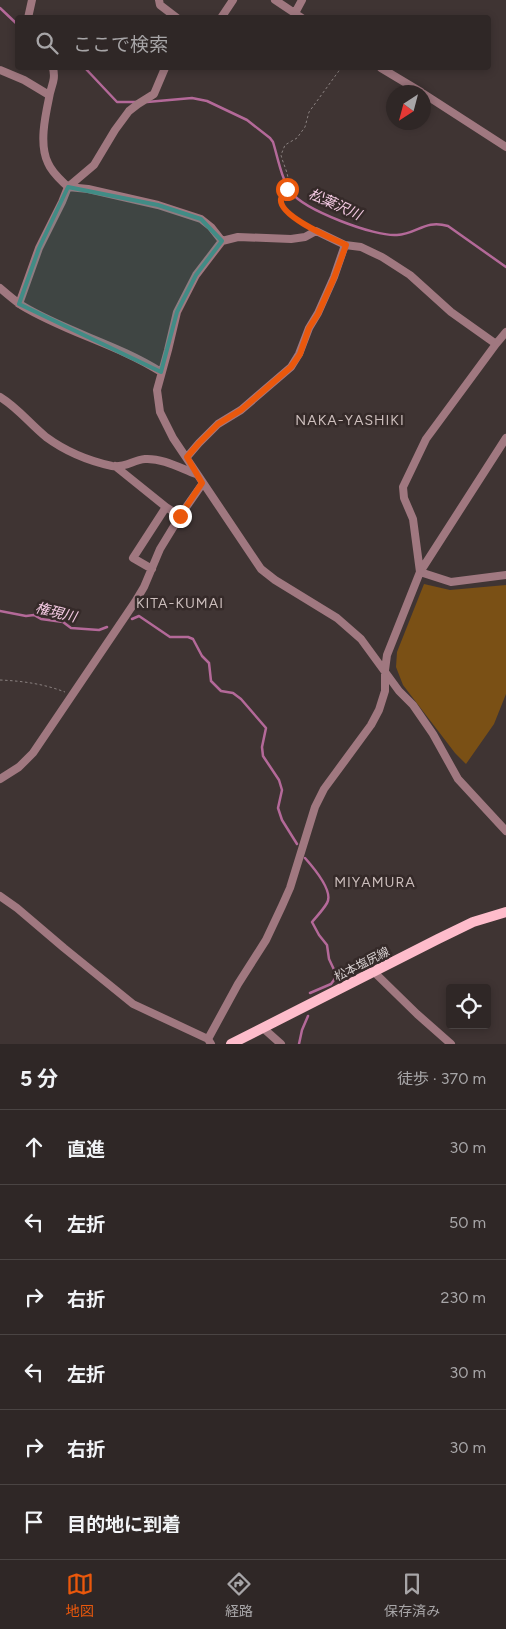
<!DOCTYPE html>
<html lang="ja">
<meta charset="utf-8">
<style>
:root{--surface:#2f2726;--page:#3b3332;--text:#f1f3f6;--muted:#a7a5a7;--line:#4a4443;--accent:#ea580c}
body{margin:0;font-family:Figtree,"Noto Sans JP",sans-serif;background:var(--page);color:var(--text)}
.controls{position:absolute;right:15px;bottom:15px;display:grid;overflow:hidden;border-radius:5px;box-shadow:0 2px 8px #0003}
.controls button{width:45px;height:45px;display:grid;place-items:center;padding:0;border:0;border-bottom:1px solid var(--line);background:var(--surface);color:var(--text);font:25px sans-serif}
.compass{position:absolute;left:386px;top:85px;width:45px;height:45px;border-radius:50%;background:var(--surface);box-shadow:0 2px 8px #0003;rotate:216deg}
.stop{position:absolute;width:15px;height:15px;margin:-11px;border:4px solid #ea580c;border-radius:50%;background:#fff}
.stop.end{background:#ea580c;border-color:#fff;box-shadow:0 1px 5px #0008}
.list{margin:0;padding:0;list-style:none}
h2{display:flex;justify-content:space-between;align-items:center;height:65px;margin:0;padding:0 20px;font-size:21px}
h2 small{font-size:16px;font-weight:400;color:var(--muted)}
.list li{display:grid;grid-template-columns:32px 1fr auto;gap:15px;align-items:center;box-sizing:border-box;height:75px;padding:0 20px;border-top:1px solid var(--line)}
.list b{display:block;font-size:19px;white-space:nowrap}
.list em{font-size:16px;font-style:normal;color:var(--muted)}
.icon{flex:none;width:28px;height:28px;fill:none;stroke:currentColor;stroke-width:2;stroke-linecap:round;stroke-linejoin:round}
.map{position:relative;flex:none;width:506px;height:1044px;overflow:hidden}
.search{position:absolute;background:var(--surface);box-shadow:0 2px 8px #0003;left:15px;right:15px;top:15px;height:55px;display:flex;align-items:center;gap:12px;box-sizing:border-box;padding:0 18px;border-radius:5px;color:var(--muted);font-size:19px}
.sheet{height:515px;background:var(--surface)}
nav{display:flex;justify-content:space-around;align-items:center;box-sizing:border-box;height:70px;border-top:1px solid var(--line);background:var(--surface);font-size:14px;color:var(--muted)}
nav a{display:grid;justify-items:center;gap:2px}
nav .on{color:var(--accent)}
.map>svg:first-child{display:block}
.green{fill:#7a5015}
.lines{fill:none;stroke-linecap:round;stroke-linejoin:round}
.stream{stroke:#b46999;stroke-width:2.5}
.path{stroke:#89807f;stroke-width:1;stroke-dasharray:2.5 2.5;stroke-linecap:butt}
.minor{stroke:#a07880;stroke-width:8}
.major{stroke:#febccb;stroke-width:10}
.route{stroke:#ea580c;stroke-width:6}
.marked{fill:#418c86;fill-opacity:0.2;stroke:#418c86;stroke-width:4;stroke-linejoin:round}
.labels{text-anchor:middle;stroke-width:5;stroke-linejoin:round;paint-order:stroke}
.street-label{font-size:12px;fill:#d6cfcf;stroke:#352a29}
.water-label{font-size:14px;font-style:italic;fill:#f3c9e2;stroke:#352a29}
.neighbourhood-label{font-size:14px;letter-spacing:1px;fill:#ccbebc;stroke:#352a29}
</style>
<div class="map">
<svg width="506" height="1044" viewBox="0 0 506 1044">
<rect width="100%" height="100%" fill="#3f3433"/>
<path class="green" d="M424 584 450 590 506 585V694L494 724 466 764 455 753 403 685 396 667 397 652Z"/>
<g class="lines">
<path class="stream" d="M0 8 18 25
M85 68 117 102H136
M147 102 192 98 207 101 247 120 270 138 273 142C278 158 281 178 291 192 304 210 375 237 397 235 417 234 425 219 448 226L506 267
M0 611 26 616 34 615 41 619 63 622 71 628 99 630 107 627
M132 619 139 616 170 637H188L193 639 202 656 209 663 211 681 221 691 233 693 241 699 266 728 262 747 263 756 279 780 282 790 278 808 282 820 297 844
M305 858C313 867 334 891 327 903 323 910 317 916 312 922L319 935 327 945 329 959 337 976 331 984 310 993
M299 1044 302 1030 308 1016"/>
<path class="path" d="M309 227C301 222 281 211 281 200 282 194 288 189 288 182 289 174 283 164 281 155L285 145 297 138 305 127 309 112 341 68
M0 680C23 681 44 684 65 692"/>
<path class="minor" d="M159 0 160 5 177 18
M275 0 302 18
M295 13 302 0
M28 18 32 0
M221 18 233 0
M53 68C56 81 51 85 49 98 45 117 39 145 48 163 52 173 61 180 68 187L88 189 158 205 201 219 211 227 222 241
M381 68 421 92
M0 70 24 80 49 95
M424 94 506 147
M0 288C7 294 14 300 21 305 65 332 117 344 161 372
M19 304 39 248 62 202 68 187 94 165 115 130 129 111 138 104 154 94 165 68
M496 344 451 312 410 275 382 257 361 247 345 245 316 231 305 237 291 239 238 237 222 241 196 275 177 312 168 350 157 390 160 412 173 438 261 569 275 580 337 618 361 639 399 691 413 705 433 734 458 779 506 831
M0 397C18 408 30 424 46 437 65 451 89 461 112 466 125 468 133 460 145 459 163 458 180 468 196 474
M187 457 199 443 218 424 241 410 291 367 299 354 309 328 318 313 334 277 345 245
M115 466 166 507
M152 569 133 558 166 507 180 516
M420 572 413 519 404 498 403 487 426 439 496 344 506 332
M420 572 451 582 506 575
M0 779 19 767 33 753 135 602 144 587 160 549 182 513 203 483
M0 896 17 908 64 948 133 1004 208 1039
M374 972 417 1014 451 1044
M263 1028 281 1044
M211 1044 208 1039 238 984 266 940 282 906 290 888 315 807 324 789 371 725 379 710 385 691V670L387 655 420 572 506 438"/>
<path class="major" d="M231 1044 438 939 473 922 506 912"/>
</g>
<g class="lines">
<path class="route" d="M180 516 202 483 187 457 199 443 218 424 241 410 291 367 300 354 309 328 318 314 334 278 346 245C333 239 278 216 281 199 282 196 286 191 287 189"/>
</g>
<path class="marked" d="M68 187 158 205 201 219 222 241 196 275 177 312 161 372 19 304 39 248Z"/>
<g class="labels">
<g class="street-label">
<text transform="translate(362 964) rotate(-27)" y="4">松本塩尻線</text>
</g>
<g class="water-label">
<text transform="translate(335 204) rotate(24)" y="5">松葉沢川</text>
<text transform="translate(56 612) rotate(14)" y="5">権現川</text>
</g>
<g class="neighbourhood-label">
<text x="350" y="425">NAKA-YASHIKI</text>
<text x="180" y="608">KITA-KUMAI</text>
<text x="375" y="887">MIYAMURA</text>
</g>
</g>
</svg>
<div class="controls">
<button><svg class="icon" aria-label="locate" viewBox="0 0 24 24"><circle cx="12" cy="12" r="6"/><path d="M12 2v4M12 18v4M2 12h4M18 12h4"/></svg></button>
</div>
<svg class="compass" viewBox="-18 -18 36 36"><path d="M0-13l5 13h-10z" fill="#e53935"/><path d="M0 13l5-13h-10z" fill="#a7a5a7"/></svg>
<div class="stop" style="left:287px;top:189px"></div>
<div class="stop end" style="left:180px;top:516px"></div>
<div class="search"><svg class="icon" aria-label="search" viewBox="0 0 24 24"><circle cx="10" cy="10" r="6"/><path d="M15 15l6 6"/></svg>ここで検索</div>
</div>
<section class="sheet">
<h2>5 分<small>徒歩 · 370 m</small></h2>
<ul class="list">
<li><svg class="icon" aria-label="ahead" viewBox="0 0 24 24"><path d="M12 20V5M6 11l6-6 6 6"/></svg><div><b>直進</b></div><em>30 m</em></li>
<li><svg class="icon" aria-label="left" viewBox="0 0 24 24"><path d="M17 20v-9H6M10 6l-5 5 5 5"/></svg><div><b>左折</b></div><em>50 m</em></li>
<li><svg class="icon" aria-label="right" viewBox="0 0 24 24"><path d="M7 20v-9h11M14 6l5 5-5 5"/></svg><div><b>右折</b></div><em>230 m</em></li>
<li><svg class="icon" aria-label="left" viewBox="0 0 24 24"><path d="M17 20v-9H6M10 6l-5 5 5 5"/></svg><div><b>左折</b></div><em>30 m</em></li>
<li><svg class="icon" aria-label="right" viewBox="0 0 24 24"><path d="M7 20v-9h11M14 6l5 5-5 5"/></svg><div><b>右折</b></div><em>30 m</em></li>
<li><svg class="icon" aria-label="arrive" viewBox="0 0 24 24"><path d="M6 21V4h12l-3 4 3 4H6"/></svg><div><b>目的地に到着</b></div></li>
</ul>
</section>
<nav>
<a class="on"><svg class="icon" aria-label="map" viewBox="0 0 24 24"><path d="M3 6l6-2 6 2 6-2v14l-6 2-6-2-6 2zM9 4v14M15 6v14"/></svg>地図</a>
<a><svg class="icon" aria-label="directions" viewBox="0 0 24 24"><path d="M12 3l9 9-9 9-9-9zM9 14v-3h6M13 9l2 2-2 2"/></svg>経路</a>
<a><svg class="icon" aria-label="saved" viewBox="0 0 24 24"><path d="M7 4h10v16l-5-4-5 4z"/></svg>保存済み</a>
</nav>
